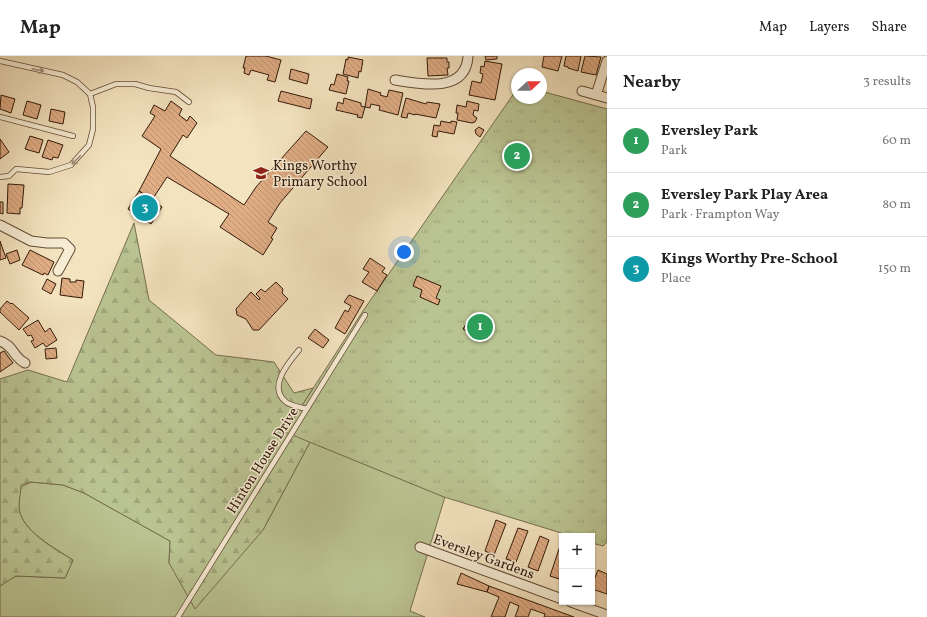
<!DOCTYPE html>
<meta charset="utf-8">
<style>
:root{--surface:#fff;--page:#f2f2f2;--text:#222;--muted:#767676;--line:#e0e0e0;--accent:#8f2418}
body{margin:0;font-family:Vollkorn,serif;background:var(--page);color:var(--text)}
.controls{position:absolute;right:12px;bottom:12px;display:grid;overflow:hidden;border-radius:0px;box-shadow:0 1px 3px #0004}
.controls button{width:36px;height:36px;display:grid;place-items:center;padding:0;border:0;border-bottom:1px solid var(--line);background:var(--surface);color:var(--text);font:20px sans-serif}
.compass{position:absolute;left:511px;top:12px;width:36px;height:36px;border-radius:50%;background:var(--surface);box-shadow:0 1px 3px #0004;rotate:68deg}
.you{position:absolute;left:404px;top:196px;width:14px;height:14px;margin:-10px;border:3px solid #fff;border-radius:50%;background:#1a73e8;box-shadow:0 0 0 6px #1a73e833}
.badge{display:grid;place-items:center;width:26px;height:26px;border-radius:50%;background:var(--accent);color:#fff;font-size:13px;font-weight:700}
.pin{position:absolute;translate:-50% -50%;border:2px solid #fff;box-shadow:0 1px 4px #0006}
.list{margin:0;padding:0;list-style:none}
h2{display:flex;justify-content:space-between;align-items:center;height:52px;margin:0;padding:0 16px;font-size:17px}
h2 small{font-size:13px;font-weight:400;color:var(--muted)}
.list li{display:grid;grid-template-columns:26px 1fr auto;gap:12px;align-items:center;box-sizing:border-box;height:64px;padding:0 16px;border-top:1px solid var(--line)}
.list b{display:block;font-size:15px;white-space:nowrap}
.list p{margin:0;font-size:13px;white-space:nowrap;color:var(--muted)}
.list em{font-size:13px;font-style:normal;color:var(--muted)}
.map{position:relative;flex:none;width:607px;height:561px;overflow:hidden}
header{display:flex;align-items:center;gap:24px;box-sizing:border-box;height:56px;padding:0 20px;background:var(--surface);border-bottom:1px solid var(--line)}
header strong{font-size:19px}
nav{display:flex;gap:22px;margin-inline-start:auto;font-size:14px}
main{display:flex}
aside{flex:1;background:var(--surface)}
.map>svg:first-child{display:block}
.grass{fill:#bac492;stroke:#766e4e}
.forest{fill:url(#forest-firs);stroke:#766e4e}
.park{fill:url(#park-tufts);stroke:#766e4e}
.building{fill:url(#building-back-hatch);stroke:#331909}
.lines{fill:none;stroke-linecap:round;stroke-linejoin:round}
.lane-casing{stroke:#634c36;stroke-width:6}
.street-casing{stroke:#634c36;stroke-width:11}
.lane{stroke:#f7edd5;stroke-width:4.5}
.street{stroke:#f7edd5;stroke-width:9}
.oneway{stroke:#9f8e79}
.labels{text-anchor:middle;stroke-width:3;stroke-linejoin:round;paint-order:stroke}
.poi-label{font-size:14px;fill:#331909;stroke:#f7edd5;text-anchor:start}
.street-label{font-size:14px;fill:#331909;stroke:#f7edd5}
</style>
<header>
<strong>Map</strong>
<nav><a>Map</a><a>Layers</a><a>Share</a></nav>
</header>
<main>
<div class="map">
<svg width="607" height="561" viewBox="0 0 607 561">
<defs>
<pattern id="forest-firs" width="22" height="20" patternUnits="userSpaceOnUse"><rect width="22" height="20" fill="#bac492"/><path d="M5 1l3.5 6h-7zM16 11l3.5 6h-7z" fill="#a0a87d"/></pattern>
<pattern id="park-tufts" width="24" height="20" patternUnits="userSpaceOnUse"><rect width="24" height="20" fill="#bac492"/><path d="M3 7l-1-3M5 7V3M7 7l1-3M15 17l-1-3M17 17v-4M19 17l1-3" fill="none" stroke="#a0a87d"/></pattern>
<pattern id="building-back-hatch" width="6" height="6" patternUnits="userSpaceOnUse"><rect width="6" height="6" fill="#e0ad85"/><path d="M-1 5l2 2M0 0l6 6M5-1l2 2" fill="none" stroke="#c19472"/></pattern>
</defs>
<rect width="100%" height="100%" fill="#f3e3bf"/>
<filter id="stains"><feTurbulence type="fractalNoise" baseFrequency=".005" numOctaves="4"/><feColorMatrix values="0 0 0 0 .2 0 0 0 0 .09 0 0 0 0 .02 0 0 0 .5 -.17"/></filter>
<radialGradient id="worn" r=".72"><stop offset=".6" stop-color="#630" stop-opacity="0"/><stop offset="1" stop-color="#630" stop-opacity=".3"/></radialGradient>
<path class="grass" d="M310 386 445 441 410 555 425 561H0V529L16 520 65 522 73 504C55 492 23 476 19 453 18 446 20 438 21 431L31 426 63 429 84 437 170 485 169 507 263 474Z"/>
<path class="forest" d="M134 167 149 244 216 299 274 306 294 337 313 332 289 371 310 382V386L263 474 195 553 169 507 170 485 84 437 63 429 31 426 21 429C21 436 19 443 19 451 20 474 55 493 73 504L65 522 16 520 0 530V323L28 314 67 326Z"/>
<path class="park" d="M517 33V42H541V35L607 53V486L603 490 592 487V480H571L444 441 285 376 363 255Z"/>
<path class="building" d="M246 0H266L281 4 275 26 267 24 269 19 251 14 249 19 244 17 245 12H243Z
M485 0H497V3L486 4Z
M544 0H562L558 15 542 11Z
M566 0H581L578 15 568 12V11L564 10Z
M585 0 601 1 596 19 581 16Z
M348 1 363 4 361 16 359 15 358 22 343 18 346 3 348 4Z
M427 2H447V6H449V12H447L448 19 428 20Z
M485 5 502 8 495 44 469 39 472 25 481 27 483 18 480 17 481 10 484 11Z
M291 13 309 18 307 28 289 23Z
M337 18 348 21 347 25H349L346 38 329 34 331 28 334 29Z
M368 33 381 37 380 39 387 41 389 34 403 37 398 59 379 54 380 50 371 48 370 52 365 51Z
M281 35 312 43 310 53 278 45Z
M1 39 15 43 11 57 0 53Z
M344 42 361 47V50L365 51 362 62 357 61 358 59 336 54 338 46 343 48Z
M406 42 426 48 427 46 440 48 436 62 415 58V59L408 57 407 62 401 61Z
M27 45 41 49 37 63 23 59Z
M171 45 182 53 179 59 187 65 190 60 197 67 187 82 183 79 170 100 244 149 256 131 306 75 328 91 280 147 268 166 277 172 271 182 273 183 263 199 220 171 229 158 167 121 152 144 139 135 161 93 142 80 155 60 150 57 154 49 165 55Z
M467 45 479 48 478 55 474 54 473 59 477 62 475 66 472 67 457 64 458 57H456L457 49 466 51Z
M51 53 65 56 63 68 49 65Z
M441 65 451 67V65L457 66 454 78 438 75 437 81 432 80 434 69 440 70Z
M479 71 484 74 480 81 476 78 475 74Z
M30 80 43 84 39 97 25 93Z
M0 83 9 96 0 103Z
M48 84 63 89 58 102 53 101 52 104 42 101Z
M8 128 24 129 22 152H20V158L7 157Z
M139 135 162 151 151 168 128 153Z
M0 146H3V158L0 157Z
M0 185 6 202 0 204Z
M17 194 20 204 10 208 6 198Z
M30 194 54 206 48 219 44 217 43 219 22 209Z
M370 202 385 212 382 216 387 219 377 235 362 226 369 216 363 213Z
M417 220 441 230 436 242 440 244 438 249 420 241 422 234 413 230Z
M62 222 70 223V226H76V224L84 225 82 242 60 239Z
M47 223 56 228 51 238 42 233Z
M276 226 283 233 282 237 288 243 259 274H253L246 263 237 259 236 253 251 236 259 244 260 242 256 238 261 233 265 236Z
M349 239 364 245 345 278 335 272 345 254 348 256 351 250 344 246Z
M7 245 11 248 12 247 29 262 19 274 0 256V253Z
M469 263 473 266 468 276 463 273Z
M38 264 45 276 50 272 57 284 46 291 43 287 35 292 31 285 34 284 31 279 28 280 23 273Z
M315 273 329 284 323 292 308 282Z
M56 292 57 302 46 303 45 293Z
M4 295 13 307 0 316V297Z
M496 464 506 468 494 499 485 495Z
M518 472 528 475 516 506 506 503Z
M540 480 549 484 538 515 528 511Z
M561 487 562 516 559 523 550 520Z
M598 514 607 518V538L592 533V529Z
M461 517 489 530 487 536 457 528Z
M489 530 574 561H544L545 558 531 553 528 561H515L519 550 510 546 505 561H491L499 541 487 536Z"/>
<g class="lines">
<defs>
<path id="lane" d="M0 5 63 19 77 26 90 38 93 51V73L89 89 71 109 49 116 16 113 9 120 0 121
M90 38 116 28H135L149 32 176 36 189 46
M0 61 73 80
M299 294C289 306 267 331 286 346 291 350 300 351 307 353
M178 561 365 259"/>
<path id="street" d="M395 24C420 28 466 38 468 0
M582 35 607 42
M596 39 607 5
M0 169 31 185 47 187H64L70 193 58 215
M0 285C14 290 13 301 25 307
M420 491 562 543
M571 546 607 559"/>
</defs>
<use href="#lane" class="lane-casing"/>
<use href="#street" class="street-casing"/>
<use href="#lane" class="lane"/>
<use href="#street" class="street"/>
</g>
<defs><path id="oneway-shaft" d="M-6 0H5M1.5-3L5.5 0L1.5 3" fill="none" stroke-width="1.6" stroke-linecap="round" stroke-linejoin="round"/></defs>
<g class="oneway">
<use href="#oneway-shaft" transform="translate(38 14) rotate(12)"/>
<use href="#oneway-shaft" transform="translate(76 104) rotate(134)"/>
</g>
<defs>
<symbol id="school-bare" viewBox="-9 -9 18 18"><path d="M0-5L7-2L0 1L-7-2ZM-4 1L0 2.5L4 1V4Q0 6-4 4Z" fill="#8f2418" stroke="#f7edd5" stroke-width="2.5" paint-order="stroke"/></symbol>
</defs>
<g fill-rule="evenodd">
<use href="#school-bare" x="250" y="106" width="22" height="22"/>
</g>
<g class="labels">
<g class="poi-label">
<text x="273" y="114">Kings Worthy<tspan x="273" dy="16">Primary School</tspan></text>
</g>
<g class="street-label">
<text transform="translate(262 404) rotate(-58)" y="5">Hinton House Drive</text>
<text transform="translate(484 500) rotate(20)" y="5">Eversley Gardens</text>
</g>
</g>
<rect width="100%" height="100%" filter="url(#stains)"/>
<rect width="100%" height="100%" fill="url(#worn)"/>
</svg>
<div class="controls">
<button>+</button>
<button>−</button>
</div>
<svg class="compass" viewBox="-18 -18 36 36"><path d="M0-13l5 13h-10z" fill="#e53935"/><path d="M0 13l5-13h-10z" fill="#767676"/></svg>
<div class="you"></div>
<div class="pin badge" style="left:480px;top:271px;background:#2e9e5b">1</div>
<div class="pin badge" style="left:517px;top:100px;background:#2e9e5b">2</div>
<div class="pin badge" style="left:145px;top:152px;background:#0f9aa8">3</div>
</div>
<aside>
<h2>Nearby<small>3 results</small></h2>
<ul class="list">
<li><span class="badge" style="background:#2e9e5b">1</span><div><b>Eversley Park</b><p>Park</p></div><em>60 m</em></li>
<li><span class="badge" style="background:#2e9e5b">2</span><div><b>Eversley Park Play Area</b><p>Park · Frampton Way</p></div><em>80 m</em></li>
<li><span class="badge" style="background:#0f9aa8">3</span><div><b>Kings Worthy Pre-School</b><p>Place</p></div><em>150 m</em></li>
</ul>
</aside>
</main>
